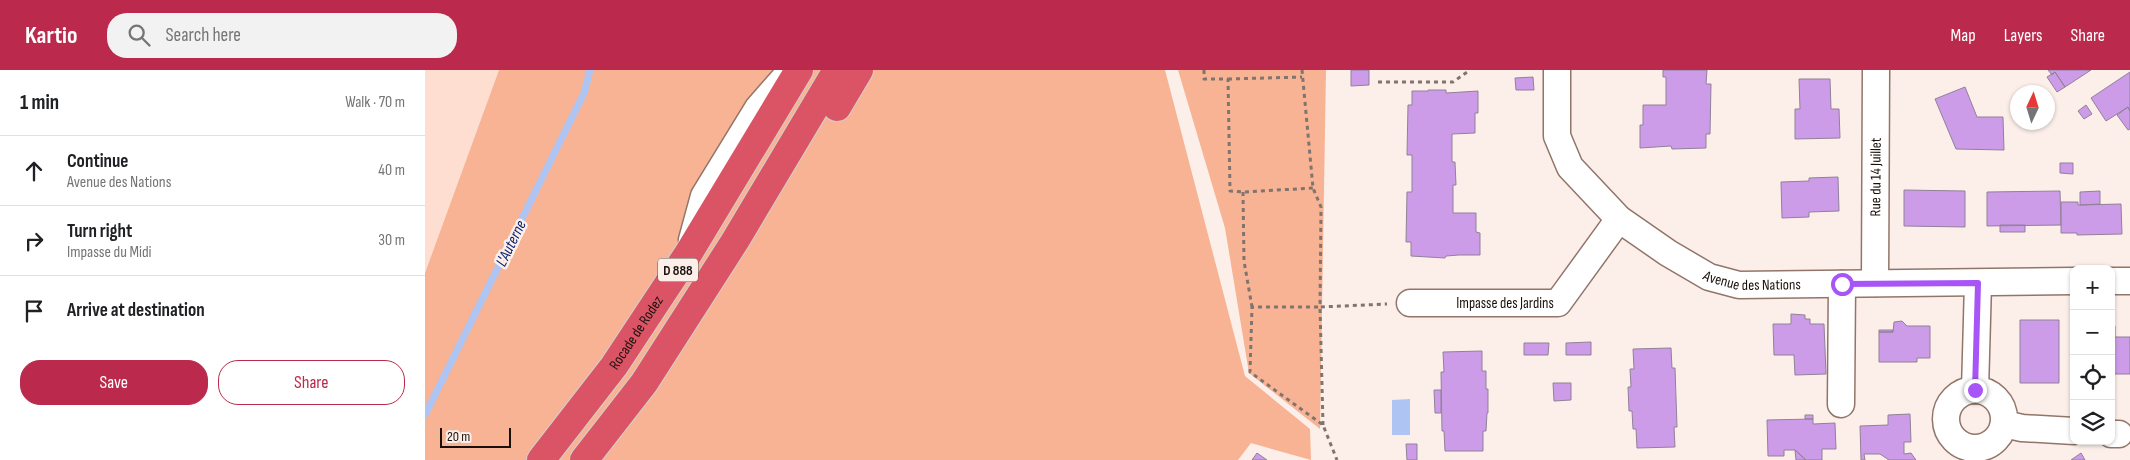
<!DOCTYPE html>
<meta charset="utf-8">
<style>
:root{--surface:#fff;--page:#f2f2f2;--text:#202124;--muted:#757577;--line:#e0e0e0;--accent:#bb2a4c}
body{margin:0;font-family:"Sofia Sans Condensed",sans-serif;background:var(--page);color:var(--text)}
.controls{position:absolute;right:15px;bottom:15px;display:grid;overflow:hidden;border-radius:10px;box-shadow:0 1px 4px #0004}
.controls button{width:45px;height:45px;display:grid;place-items:center;padding:0;border:0;border-bottom:1px solid var(--line);background:var(--surface);color:var(--text);font:25px sans-serif}
.compass{position:absolute;left:1585px;top:15px;width:45px;height:45px;border-radius:50%;background:var(--surface);box-shadow:0 1px 4px #0004;rotate:4deg}
.scale{position:absolute;left:15px;bottom:12px;width:71px;box-sizing:border-box;padding-left:5px;border:2px solid #1a100b;border-top:0;font-size:14px;line-height:18px;white-space:nowrap;color:#1a100b;-webkit-text-stroke:4px #fcefe9;paint-order:stroke}
.stop{position:absolute;width:15px;height:15px;margin:-11px;border:4px solid #a855f7;border-radius:50%;background:#fff}
.stop.end{background:#a855f7;border-color:#fff;box-shadow:0 1px 5px #0008}
.list{margin:0;padding:0;list-style:none}
h2{display:flex;justify-content:space-between;align-items:center;height:65px;margin:0;padding:0 20px;font-size:21px}
h2 small{font-size:16px;font-weight:400;color:var(--muted)}
.list li{display:grid;grid-template-columns:32px 1fr auto;gap:15px;align-items:center;box-sizing:border-box;height:70px;padding:0 20px;border-top:1px solid var(--line)}
.list b{display:block;font-size:19px;white-space:nowrap}
.list p{margin:0;font-size:16px;white-space:nowrap;color:var(--muted)}
.list em{font-size:16px;font-style:normal;color:var(--muted)}
.actions{display:flex;gap:10px;padding:15px 20px}
.actions a{flex:1;padding:11px 0;border:1px solid var(--accent);border-radius:20px;text-align:center;font-size:18px;color:var(--accent)}
.actions .main{background:var(--accent);color:#fff}
.icon{flex:none;width:28px;height:28px;fill:none;stroke:currentColor;stroke-width:2;stroke-linecap:round;stroke-linejoin:round}
.map{position:relative;flex:none;width:1705px;height:390px;overflow:hidden}
header{display:flex;align-items:center;gap:30px;box-sizing:border-box;height:70px;padding:0 25px;background:var(--accent);color:#fff}
header strong{font-size:24px}
nav{display:flex;gap:28px;margin-inline-start:auto;font-size:18px}
.search{width:350px;height:45px;background:var(--page);display:flex;align-items:center;gap:12px;box-sizing:border-box;padding:0 18px;border-radius:20px;color:var(--muted);font-size:19px}
main{display:flex}
aside{flex:1;background:var(--surface)}
.map>svg:first-child{display:block}
.built{fill:#feded0}
.green{fill:#f7b393}
.water{fill:#aec5f4}
.lines{fill:none;stroke-linecap:round;stroke-linejoin:round}
.stream{stroke:#aec5f4;stroke-width:7}
.building{fill:#cc9ce8;stroke:#908199}
.minor-casing{stroke:#917569;stroke-width:29}
.highway-casing{stroke:#d1cfce;stroke-width:30}
.path{stroke:#80746f;stroke-width:3;stroke-dasharray:4 4;stroke-linecap:butt}
.minor{stroke:#fff;stroke-width:26}
.highway{stroke:#da5466;stroke-width:28}
.route{stroke:#a855f7;stroke-width:6}
.labels{text-anchor:middle;stroke-width:5;stroke-linejoin:round;paint-order:stroke}
.shield{fill:#fcefe9;stroke:#5e534e;stroke-width:1}
.shield-label{font-size:14px;font-weight:bold;fill:#1a100b}
.street-label{font-size:15px;fill:#1a100b;stroke:#fcefe9}
.water-label{font-size:16px;font-style:italic;fill:#021c71;stroke:#fcefe9}
</style>
<header>
<strong>Kartio</strong>
<div class="search"><svg class="icon" aria-label="search" viewBox="0 0 24 24"><circle cx="10" cy="10" r="6"/><path d="M15 15l6 6"/></svg>Search here</div>
<nav><a>Map</a><a>Layers</a><a>Share</a></nav>
</header>
<main>
<aside>
<h2>1 min<small>Walk · 70 m</small></h2>
<ul class="list">
<li><svg class="icon" aria-label="ahead" viewBox="0 0 24 24"><path d="M12 20V5M6 11l6-6 6 6"/></svg><div><b>Continue</b><p>Avenue des Nations</p></div><em>40 m</em></li>
<li><svg class="icon" aria-label="right" viewBox="0 0 24 24"><path d="M7 20v-9h11M14 6l5 5-5 5"/></svg><div><b>Turn right</b><p>Impasse du Midi</p></div><em>30 m</em></li>
<li><svg class="icon" aria-label="arrive" viewBox="0 0 24 24"><path d="M6 21V4h12l-3 4 3 4H6"/></svg><div><b>Arrive at destination</b></div></li>
</ul>
<div class="actions"><a class="main">Save</a><a>Share</a></div>
</aside>
<div class="map">
<svg width="1705" height="390" viewBox="0 0 1705 390">
<rect width="100%" height="100%" fill="#fcefe9"/>
<path class="built" d="M0 0H74L0 203Z"/>
<path class="green" d="M74 0H740L820 306 885 359 886 390 826 373 813 390H0V203Z
M753 0H901L895 359 824 303 800 158Z"/>
<path class="water" d="M985 329V365H967V330Z"/>
<g class="lines">
<path class="stream" d="M0 345 159 23 165 0"/>
</g>
<path class="building" d="M926 0H944V15L926 16Z
M1238 0H1282L1281 14H1286L1285 64H1281V78L1247 79 1246 76 1215 78V55H1218V35H1241V7H1238Z
M1623 0H1666L1640 17 1630 2 1627 5Z
M1630 2 1640 17 1632 22 1622 7Z
M1705 2V41L1703 37 1681 51 1666 28Z
M1108 7 1109 20H1091L1090 8Z
M1374 9H1405L1406 39H1414L1415 68 1370 69V39H1375Z
M1540 17 1552 47H1578L1579 80 1531 79 1510 29Z
M1003 20H1021V23L1053 21V43H1050V63L1027 64V92H1030L1031 115H1028V143H1051V162L1055 163V185H1034L1021 186 1020 188 986 186V172H981L982 122H987V85H982L983 35H987V21H1003Z
M1661 35 1667 44 1659 49 1653 41Z
M1703 37 1705 41V59L1703 60 1692 45Z
M1635 93H1648V104L1635 103Z
M1413 107 1414 141 1384 142V147L1357 148 1356 112 1384 111V108Z
M1479 120 1540 121V157L1479 156Z
M1635 121 1636 155 1562 156V122Z
M1675 121V134L1655 135V122Z
M1636 132H1653V135H1655L1696 134 1697 164 1652 165V163H1636Z
M1575 155H1600V162H1575Z
M1366 244 1380 245V249H1385V254H1399L1401 304 1370 305 1369 285H1349L1348 254H1366Z
M1595 250H1634V313H1595Z
M1477 251 1482 256H1505V288H1492V292H1454V262H1468L1469 252Z
M1686 256H1690V267H1686Z
M1454 260H1468V262H1454Z
M1686 267H1705V304H1686Z
M1166 272V285H1141V273Z
M1099 273H1124L1123 285H1099Z
M1246 278 1247 298H1250L1252 357H1249L1250 377 1212 378 1211 359H1208L1207 341H1204L1203 317H1206L1205 299H1209L1208 279Z
M1057 281V301H1061V319H1063V343H1062L1061 361H1058V381H1020L1019 361H1017L1016 302H1019L1018 282Z
M1128 313H1146V330L1129 331Z
M1009 320H1016V343H1010Z
M1485 344 1486 372H1479V384L1486 383 1491 390H1464L1455 384H1439L1440 390H1436L1435 356 1463 355V345Z
M1380 345H1388V349H1380Z
M1388 349V354L1410 353 1411 379H1397V390H1381L1370 380H1359V386H1343L1342 350Z
M981 374H992V390H982Z
M1370 380 1381 390H1371Z
M832 383 842 390H827Z
M1656 383 1660 390H1646Z"/>
<g class="lines">
<defs>
<g id="minor">
<path id="s1" d="M1132 0V66L1145 97 1194 149 1243 183 1284 207 1314 215 1649 211"/>
<path d="M267 170 279 126 333 38 363 4"/>
<path d="M1686 211H1705"/>
<path id="s2" d="M1450 213 1451 0"/>
<path id="s3" d="M985 233H1133L1194 149"/>
<circle cx="1550" cy="349" r="29"/>
<path d="M1550 320 1553 213"/>
<path d="M1416 334 1417 214"/>
<path d="M1579 354 1597 358 1649 361"/>
<path d="M1686 364H1694"/>
</g>
<g id="highway">
<path d="M412 37 434 0"/>
<path id="s4" d="M116 390 189 296 263 184 374 0"/>
<path d="M159 390 219 313 310 171 412 0"/>
</g>
</defs>
<use href="#minor" class="minor-casing"/>
<use href="#highway" class="highway-casing"/>
<path class="path" d="M779 0V9H803L805 121 818 122 888 118
M877 0 888 118 896 137 895 237 962 234
M803 9 877 7
M953 12H1028L1045 0
M818 122 819 191 827 237
M898 355 895 237H827L825 302 898 355 912 390"/>
<use href="#minor" class="minor"/>
<use href="#highway" class="highway"/>
</g>
<g class="lines">
<path class="route" d="M1417 214 1553 213 1550 320"/>
</g>
<g class="labels">
<rect class="shield" x="233" y="188.5" width="40" height="23" rx="4"/>
<g class="shield-label">
<text x="253" y="205">D 888</text>
</g>
<g class="street-label">
<text dy="5" stroke="none"><textPath href="#s2" startOffset="106">Rue du 14 Juillet</textPath></text>
<text dy="5" stroke="none"><textPath href="#s1" startOffset="322">Avenue des Nations</textPath></text>
<text dy="5" stroke="none"><textPath href="#s3" startOffset="95">Impasse des Jardins</textPath></text>
<text dy="5" stroke="none"><textPath href="#s4" startOffset="159">Rocade de Rodez</textPath></text>
</g>
<g class="water-label">
<text transform="translate(85 173) rotate(-64)" y="6">L'Auterne</text>
</g>
</g>
</svg>
<div class="controls">
<button>+</button>
<button>−</button>
<button><svg class="icon" aria-label="locate" viewBox="0 0 24 24"><circle cx="12" cy="12" r="6"/><path d="M12 2v4M12 18v4M2 12h4M18 12h4"/></svg></button>
<button><svg class="icon" aria-label="layers" viewBox="0 0 24 24"><path d="M12 4l9 5-9 5-9-5zM3 14l9 5 9-5"/></svg></button>
</div>
<svg class="compass" viewBox="-18 -18 36 36"><path d="M0-13l5 13h-10z" fill="#e53935"/><path d="M0 13l5-13h-10z" fill="#757577"/></svg>
<div class="scale">20 m</div>
<div class="stop" style="left:1417px;top:214px"></div>
<div class="stop end" style="left:1550px;top:320px"></div>
</div>
</main>
